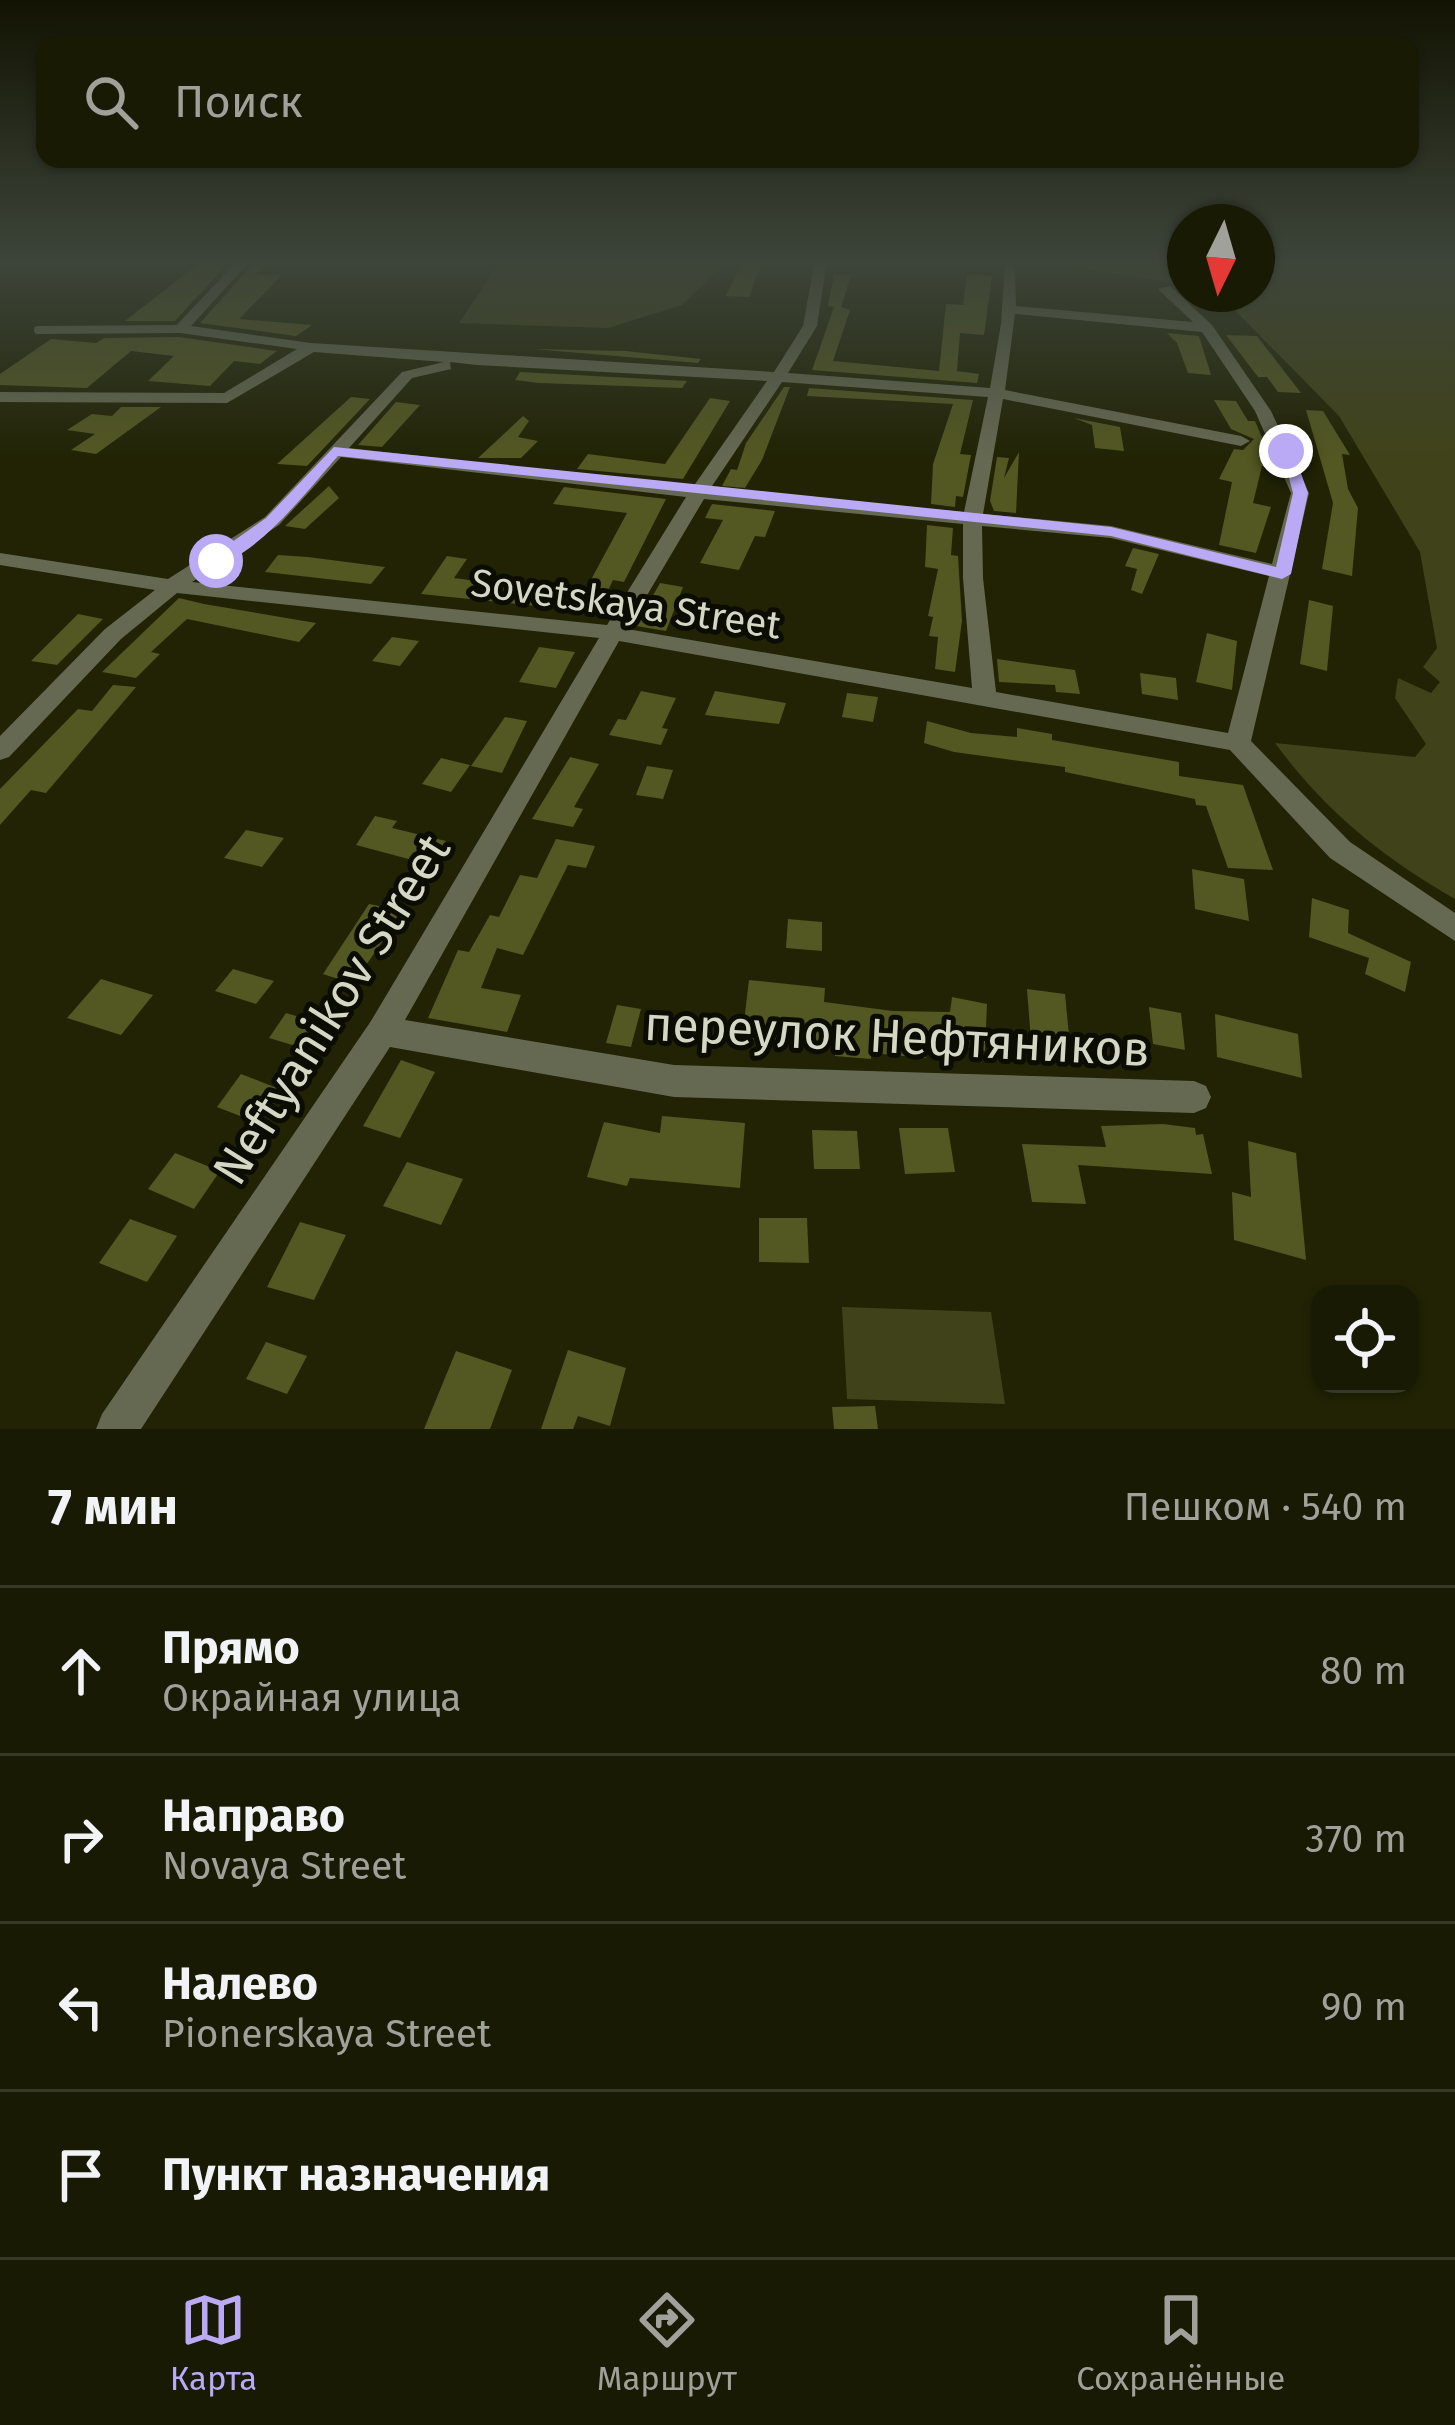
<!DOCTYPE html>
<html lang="ru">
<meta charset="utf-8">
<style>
:root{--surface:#191a03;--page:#262712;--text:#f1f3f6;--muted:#9fa19a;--line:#373825;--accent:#baaaf6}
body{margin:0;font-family:"Fira Sans",sans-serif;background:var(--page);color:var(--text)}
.controls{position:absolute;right:36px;bottom:36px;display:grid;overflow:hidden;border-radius:24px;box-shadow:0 3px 9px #0004}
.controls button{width:108px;height:108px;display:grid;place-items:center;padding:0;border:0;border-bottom:3px solid var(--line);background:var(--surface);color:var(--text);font:60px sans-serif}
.compass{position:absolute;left:1167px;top:204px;width:108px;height:108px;border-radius:50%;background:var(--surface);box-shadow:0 3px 9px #0004;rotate:185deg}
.stop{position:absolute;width:36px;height:36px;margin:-27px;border:9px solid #baaaf6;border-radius:50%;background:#fff}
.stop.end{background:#baaaf6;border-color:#fff;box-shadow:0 3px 12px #0008}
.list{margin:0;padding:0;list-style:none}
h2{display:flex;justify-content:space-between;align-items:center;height:156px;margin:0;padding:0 48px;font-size:51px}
h2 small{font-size:39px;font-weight:400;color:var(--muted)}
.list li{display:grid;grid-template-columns:78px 1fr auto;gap:36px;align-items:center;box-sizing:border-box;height:168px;padding:0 48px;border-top:3px solid var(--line)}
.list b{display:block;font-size:45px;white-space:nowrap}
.list p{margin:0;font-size:39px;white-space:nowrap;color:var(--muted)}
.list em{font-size:39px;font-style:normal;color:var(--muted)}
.icon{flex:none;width:66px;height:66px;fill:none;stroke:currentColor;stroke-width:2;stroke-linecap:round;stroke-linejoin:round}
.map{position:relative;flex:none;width:1455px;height:1429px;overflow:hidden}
.search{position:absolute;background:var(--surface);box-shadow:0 3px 9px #0004;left:36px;right:36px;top:36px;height:132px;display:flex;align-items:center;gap:30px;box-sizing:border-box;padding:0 42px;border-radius:24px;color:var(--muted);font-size:45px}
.sheet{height:828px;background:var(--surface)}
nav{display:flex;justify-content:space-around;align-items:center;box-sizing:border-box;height:168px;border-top:3px solid var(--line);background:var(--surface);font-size:33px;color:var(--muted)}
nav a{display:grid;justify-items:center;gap:6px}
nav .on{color:var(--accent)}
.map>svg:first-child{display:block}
.green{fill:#404319}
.building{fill:#535721}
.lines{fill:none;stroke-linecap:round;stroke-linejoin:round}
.lane{stroke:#666952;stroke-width:8}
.street{fill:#666952;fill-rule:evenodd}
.route{fill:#baaaf6}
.labels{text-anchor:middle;stroke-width:10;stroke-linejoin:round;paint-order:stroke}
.street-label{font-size:39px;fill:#d5d7c5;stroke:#0b0c02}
.near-street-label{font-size:48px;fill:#d5d7c5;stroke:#0b0c02}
</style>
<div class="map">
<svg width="1455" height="1429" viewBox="0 0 1455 1429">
<rect width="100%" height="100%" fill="#212304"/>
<path class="green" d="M501 260H728L682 305 608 328 459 323Z
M1033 260H1185V285Z
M1257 260H1455V899C1382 857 1325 811 1275 743L1415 757 1426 744 1395 698 1398 678 1431 693 1440 682 1423 667 1437 648 1420 552 1339 416 1219 294H1257Z
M842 1307 991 1312 1005 1404 847 1399Z"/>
<path class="building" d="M743 260 762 261 749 297 726 296Z
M201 262H229L175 321H125Z
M254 263H268L257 274 282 275 239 319 312 325 296 336 200 323Z
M834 274 851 275 841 307 850 310 833 361 939 371 946 304 963 305 967 274 992 276 984 335 960 333 957 371 979 374 977 383 812 370 834 307 828 306Z
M1167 333 1199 336 1211 375 1188 373 1177 343Z
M1226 335 1257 336 1301 393 1278 392 1267 377H1258Z
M179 337 277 351 260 364 234 361 210 386 148 381 174 356 131 351 87 388 0 385V374L51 339 96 343 104 338Z
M533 349 626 351 701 359 698 363Z
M520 372 687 381 682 388 539 383 515 380Z
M784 387H790L762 460 745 488 722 486 731 469 737 470 746 443Z
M809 388 973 400 960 454 971 455 963 497 956 496 955 507 931 504 933 464 953 404 807 396Z
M351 397 370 399 307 466 277 464Z
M710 398 730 401 683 479 577 469 588 454 665 464Z
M1214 400 1236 401 1248 421H1255L1275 468 1262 466 1253 503 1271 507 1256 553 1219 545 1232 482 1219 479 1234 449 1243 450 1254 439 1231 429Z
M396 402 420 405 382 447 358 445Z
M121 407H161L96 454 71 450 95 434 67 430 92 414 112 416Z
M1306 410 1323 411 1350 455 1342 454 1348 489 1358 508 1352 576 1322 569 1333 503Z
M523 416 529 421 518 437 538 441 521 458H478Z
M1074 418 1120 427 1124 451 1095 448 1092 425Z
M1019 452 1016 513 994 511 990 501 997 457 1009 458 1004 478Z
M329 486 339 498 305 529 285 526Z
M564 487 666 499 624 582 613 580 596 616 573 613 627 513 553 504Z
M712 504 775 511 765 537 755 536 739 570 700 563 723 520 705 518Z
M927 525 953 528 951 555 958 556 962 621 955 672 935 669 938 637 929 636 933 617 928 616 938 569 925 567Z
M1133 548 1159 554 1142 594 1131 590 1137 569 1125 566Z
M278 555 308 557 385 567 371 584 265 572Z
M447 556 467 559 454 578 558 592 556 608 421 594Z
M660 583 683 587 666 631 636 626Z
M179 598 204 604 316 623 299 642 187 619 151 652 160 654 136 678 102 672Z
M1309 600 1333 606 1327 671 1300 664Z
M78 614 103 619 57 665 31 661Z
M1207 633 1237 641 1232 690 1196 682Z
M392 637 419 641 400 666 372 661Z
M539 647 575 652 556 688 519 682Z
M997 659 1075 670 1080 694 1056 692 1055 685 999 682Z
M1140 673 1176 678 1178 700 1142 694Z
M113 685 136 687 46 793 31 790 0 825V789L78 709 92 711Z
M641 691 676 698 662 728 668 729 661 745 609 735 618 719 626 720Z
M715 691 786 703 779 724 705 715Z
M847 693 878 697 873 722 842 717Z
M505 717 527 721 502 773 471 766Z
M927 721 971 733 1017 737V728L1052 734V740L1179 762V776L1243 785 1273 870 1228 868 1206 806 1196 805 1195 799 1065 772V767L954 752 924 743Z
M570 757 599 764 574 807 583 809 573 827 532 819Z
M441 758 470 765 451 792 422 784Z
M647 766 673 770 663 799 636 795Z
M375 816 397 821 392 828 446 841 431 865 356 845Z
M246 830 284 838 262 867 224 858Z
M556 839 595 846 586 868 568 865 523 955 497 948 481 988 521 995 507 1032 428 1018 458 950 469 952 490 915 499 917 520 875 537 878Z
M1192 869 1244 879 1249 921 1195 909Z
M1312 898 1349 910 1348 933 1411 962 1405 992 1365 974 1369 958 1309 937Z
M369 904 401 910 382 942 353 984 323 974Z
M788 919 822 922V951L786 948Z
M233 969 274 981 256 1004 215 991Z
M101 979 153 995 121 1035 67 1018Z
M749 980 825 988 824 1002 893 1011 950 1012 952 997 987 1004 985 1051 925 1039 926 1058 871 1053V1059L835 1056V1048L742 1038Z
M1027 989 1065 994 1070 1046 1031 1041Z
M617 1005 641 1009 631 1047 606 1043Z
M1149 1007 1181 1013 1185 1050 1153 1044Z
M286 1013 316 1022 299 1047 269 1038Z
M1215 1014 1298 1034 1302 1078 1217 1057Z
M401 1060 435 1072 400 1138 363 1126Z
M241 1074 277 1088 253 1121 217 1107Z
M662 1116 745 1123 740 1188 630 1178 627 1186 587 1177 604 1122 660 1133Z
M1163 1124 1195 1128 1196 1135 1203 1134 1212 1174 1078 1165 1086 1204 1032 1202 1022 1144 1106 1147 1101 1126Z
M899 1128H948L955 1172 905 1174Z
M812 1130 857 1131 860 1169H814Z
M1248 1141 1296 1153 1306 1260 1234 1240 1232 1192 1251 1197Z
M175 1153 220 1171 194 1209 148 1189Z
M407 1162 463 1179 441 1225 383 1206Z
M759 1218H807L809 1263 759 1262Z
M130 1219 177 1236 147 1282 99 1263Z
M300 1222 346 1235 314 1300 267 1287Z
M266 1342 307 1356 287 1394 246 1379Z
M568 1350 626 1368 610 1426 578 1416 573 1429H541Z
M456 1351 512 1370 490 1429H424Z
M875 1406 878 1429H834L832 1407Z"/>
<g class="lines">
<path class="lane" d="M38 330 180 329"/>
<path class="street" d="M238 260H251L191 326 311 343 774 372 803 326 815 260H827L817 326 788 373 990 388 1001 324 1005 262 1015 265 1016 306 1193 322 1158 289 1170 286 1212 325 1271 411 1309 493 1251 741 1350 842 1455 913V941L1330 858 1230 750 619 641 405 1020 674 1065 1194 1081 1206 1086 1211 1097 1206 1108 1194 1113 674 1097 390 1047 141 1429H96L102 1414 371 1021 599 638 177 593 121 639 9 757 0 760V736L105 629 155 590 0 565V553L168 579 265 517 402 372 444 362 314 352 227 403 0 402V392L224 393 297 349 180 333 173 329ZM1015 314 1202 332 1255 411 1291 493 1272 564 1111 526 983 514 1003 399 1241 446 1250 441 1241 436 1005 390ZM450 362 477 365 767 381 693 487 349 448 412 378 451 369ZM782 382 988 397 964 512 710 489ZM341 457 686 497 607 625 192 582 279 525ZM704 499 963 524V578L972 688 627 629ZM982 526 1111 538 1269 576 1228 733 996 692 983 578Z"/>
</g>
<linearGradient id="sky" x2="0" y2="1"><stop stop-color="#121302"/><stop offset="0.57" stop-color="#3d453a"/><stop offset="1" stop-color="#3d453a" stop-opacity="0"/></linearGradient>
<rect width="1455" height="460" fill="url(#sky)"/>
<path class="route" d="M334 447 1111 527 1276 567 1293 493 1281 448 1293 451 1308 493 1291 574 1282 579 1111 536 338 456C313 484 249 567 211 564V557L266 518Z"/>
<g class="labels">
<g class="street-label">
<text transform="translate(626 603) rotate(8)" y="14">Sovetskaya Street</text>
</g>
<g class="near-street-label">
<text transform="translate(331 1009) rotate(-58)" y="17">Neftyanikov Street</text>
<text transform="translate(897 1036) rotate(3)" y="17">переулок Нефтяников</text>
</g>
</g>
</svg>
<div class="controls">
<button><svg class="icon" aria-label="locate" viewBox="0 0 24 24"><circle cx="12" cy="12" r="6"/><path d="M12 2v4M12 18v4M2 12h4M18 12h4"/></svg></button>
</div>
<svg class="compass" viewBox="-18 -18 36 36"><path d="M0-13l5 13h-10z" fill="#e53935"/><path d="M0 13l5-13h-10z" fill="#9fa19a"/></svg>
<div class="stop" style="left:216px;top:561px"></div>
<div class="stop end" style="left:1286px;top:451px"></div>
<div class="search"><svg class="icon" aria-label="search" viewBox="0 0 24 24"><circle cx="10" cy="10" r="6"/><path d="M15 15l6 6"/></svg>Поиск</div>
</div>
<section class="sheet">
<h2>7 мин<small>Пешком · 540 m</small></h2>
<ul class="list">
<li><svg class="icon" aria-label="ahead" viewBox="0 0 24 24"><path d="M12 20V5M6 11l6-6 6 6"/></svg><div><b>Прямо</b><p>Окрайная улица</p></div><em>80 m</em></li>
<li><svg class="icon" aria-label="right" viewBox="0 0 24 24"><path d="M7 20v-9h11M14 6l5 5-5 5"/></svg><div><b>Направо</b><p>Novaya Street</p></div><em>370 m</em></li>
<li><svg class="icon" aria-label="left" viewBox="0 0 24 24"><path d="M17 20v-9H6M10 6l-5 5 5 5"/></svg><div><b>Налево</b><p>Pionerskaya Street</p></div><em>90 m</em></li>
<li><svg class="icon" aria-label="arrive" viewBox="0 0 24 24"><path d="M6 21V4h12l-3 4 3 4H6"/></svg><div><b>Пункт назначения</b></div></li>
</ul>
</section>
<nav>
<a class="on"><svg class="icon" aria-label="map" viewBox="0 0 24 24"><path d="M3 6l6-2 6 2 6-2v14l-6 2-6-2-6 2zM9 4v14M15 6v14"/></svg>Карта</a>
<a><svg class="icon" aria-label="directions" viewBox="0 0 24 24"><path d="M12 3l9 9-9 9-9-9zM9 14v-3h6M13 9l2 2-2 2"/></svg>Маршрут</a>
<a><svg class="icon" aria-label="saved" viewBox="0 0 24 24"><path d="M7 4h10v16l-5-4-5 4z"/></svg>Сохранённые</a>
</nav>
